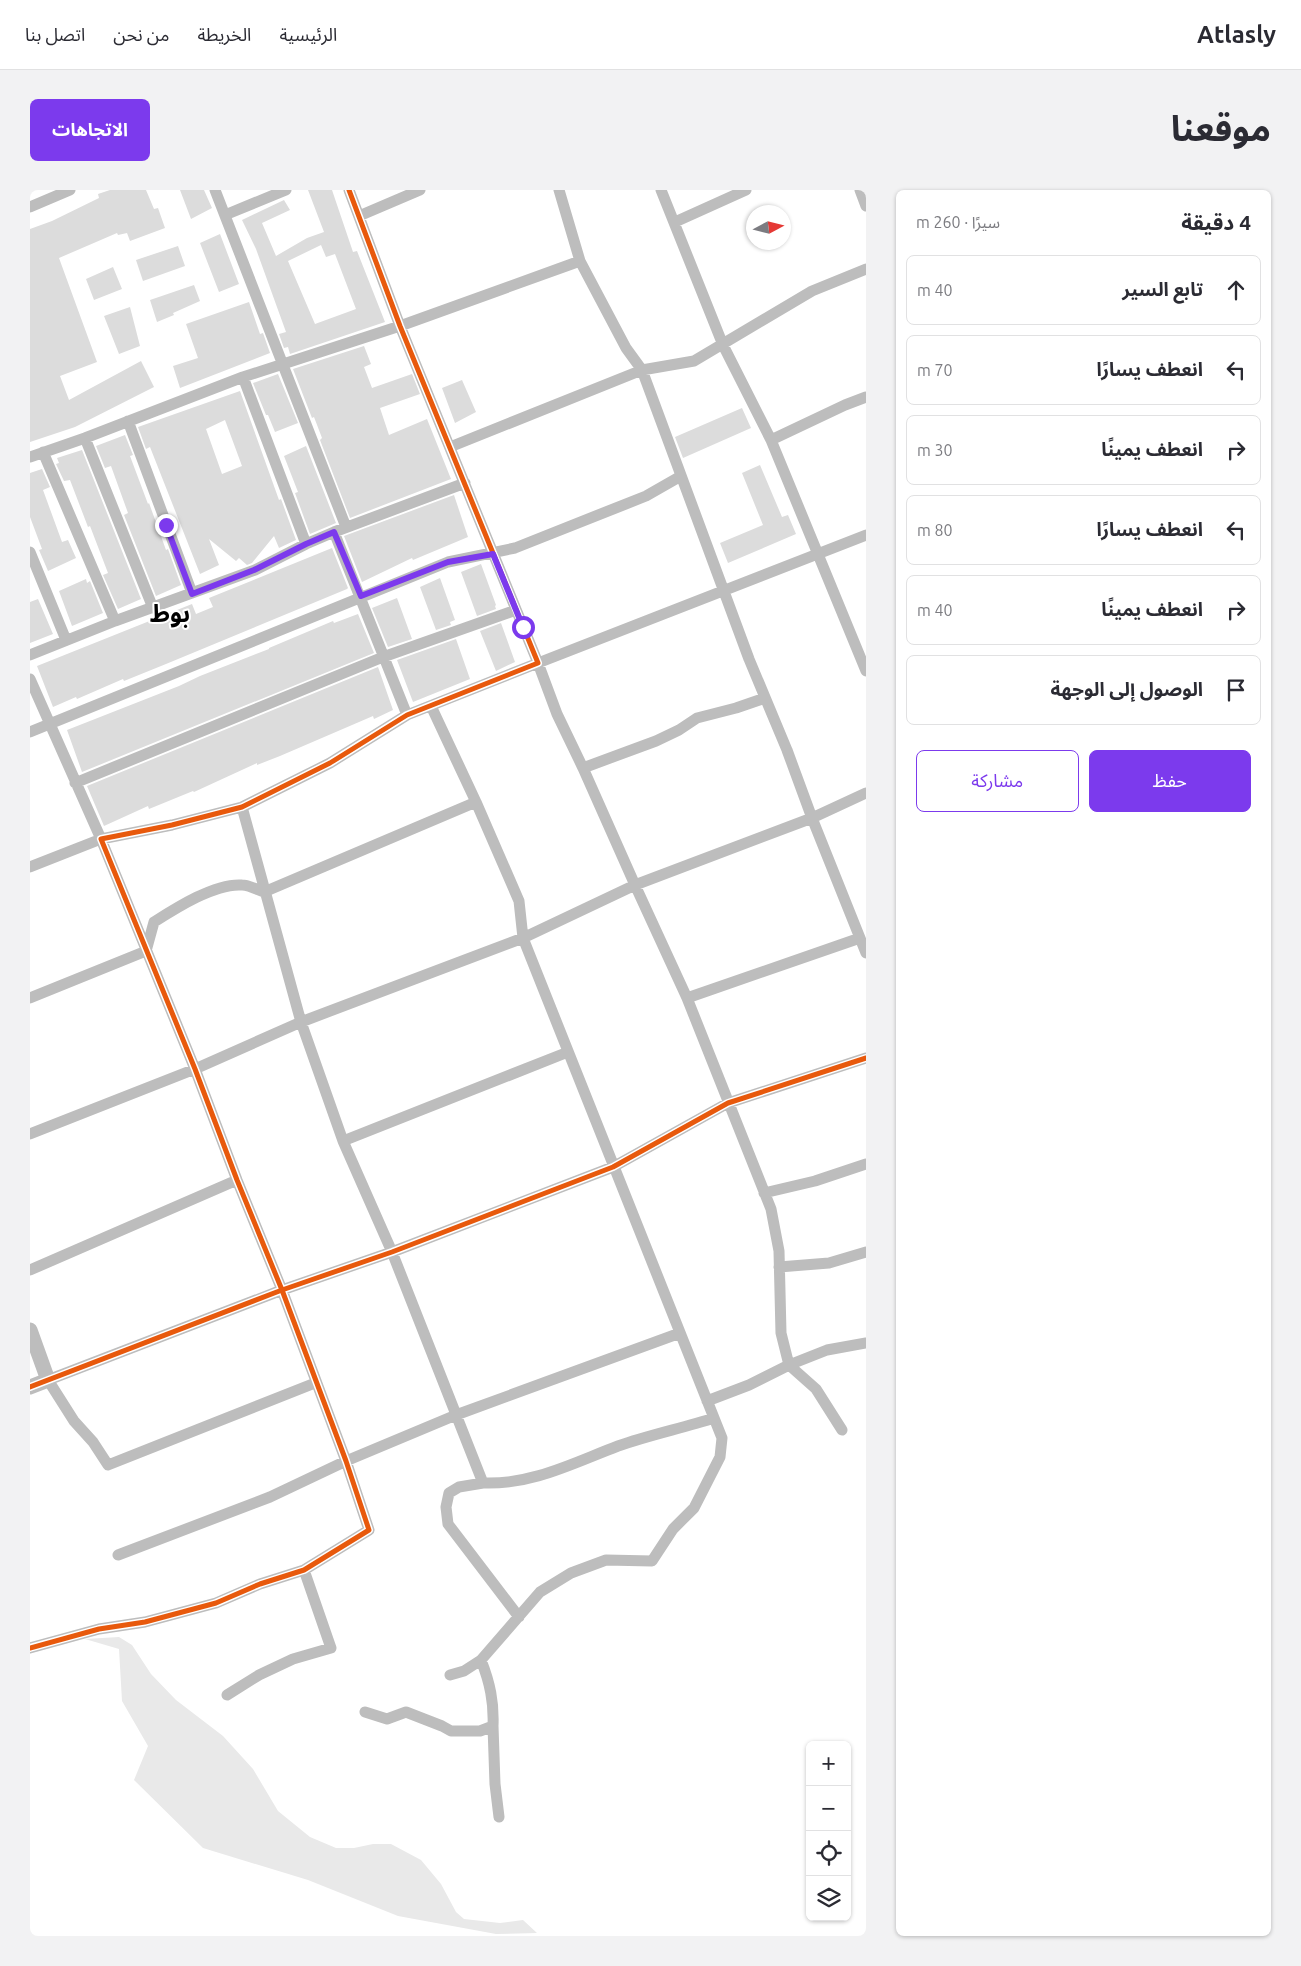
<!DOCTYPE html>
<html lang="ar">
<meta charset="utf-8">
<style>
:root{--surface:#fff;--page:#f2f2f3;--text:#2b2b33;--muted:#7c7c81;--line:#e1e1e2;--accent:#7c3aed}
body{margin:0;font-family:Ubuntu,"Noto Sans Arabic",sans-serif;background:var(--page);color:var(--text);direction:rtl}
.controls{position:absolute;right:15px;bottom:15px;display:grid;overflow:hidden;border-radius:8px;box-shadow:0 1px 4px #0004}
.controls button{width:45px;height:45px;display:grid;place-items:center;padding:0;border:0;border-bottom:1px solid var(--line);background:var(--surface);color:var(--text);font:25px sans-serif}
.compass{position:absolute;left:716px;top:15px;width:45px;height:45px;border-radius:50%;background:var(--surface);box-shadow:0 1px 4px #0004;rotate:83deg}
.stop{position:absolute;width:15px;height:15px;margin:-11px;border:4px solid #7c3aed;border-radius:50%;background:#fff}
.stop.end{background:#7c3aed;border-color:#fff;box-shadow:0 1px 5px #0008}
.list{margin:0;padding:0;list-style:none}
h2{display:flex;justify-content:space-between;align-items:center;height:65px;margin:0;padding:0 20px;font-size:21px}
h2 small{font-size:16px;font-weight:400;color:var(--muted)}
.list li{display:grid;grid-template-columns:32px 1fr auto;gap:15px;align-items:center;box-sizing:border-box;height:70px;margin:0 10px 10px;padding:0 10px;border:1px solid var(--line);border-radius:8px}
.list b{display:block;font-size:19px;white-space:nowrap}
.list em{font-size:16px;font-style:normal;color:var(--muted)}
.actions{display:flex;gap:10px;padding:15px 20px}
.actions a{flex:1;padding:11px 0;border:1px solid var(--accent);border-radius:8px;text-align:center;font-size:18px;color:var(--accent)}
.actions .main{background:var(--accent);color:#fff}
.icon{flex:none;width:28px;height:28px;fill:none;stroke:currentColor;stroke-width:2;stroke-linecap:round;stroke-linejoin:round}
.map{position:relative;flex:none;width:836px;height:1746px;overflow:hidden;direction:ltr;border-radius:8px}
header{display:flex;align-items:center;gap:30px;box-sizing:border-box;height:70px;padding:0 25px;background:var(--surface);border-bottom:1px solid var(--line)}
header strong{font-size:24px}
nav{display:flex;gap:28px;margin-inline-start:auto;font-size:18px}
.intro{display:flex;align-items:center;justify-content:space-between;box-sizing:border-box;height:120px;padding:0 30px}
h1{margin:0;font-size:35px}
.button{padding:12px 22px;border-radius:8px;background:var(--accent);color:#fff;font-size:18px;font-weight:700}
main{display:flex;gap:30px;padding:0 30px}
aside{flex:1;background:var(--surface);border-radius:8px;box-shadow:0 1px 4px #0004}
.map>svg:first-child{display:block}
.green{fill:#e9e9e9}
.building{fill:#dcdcdc;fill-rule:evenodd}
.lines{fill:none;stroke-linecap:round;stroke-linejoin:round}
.minor{stroke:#bdbdbd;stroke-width:11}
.tertiary{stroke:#bdbdbd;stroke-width:15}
.cycleway-casing{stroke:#fff;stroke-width:8}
.cycleway{stroke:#e8590c;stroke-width:5}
.route{stroke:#7c3aed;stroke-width:6}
.labels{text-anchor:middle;stroke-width:4;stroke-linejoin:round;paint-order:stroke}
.town-label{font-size:24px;font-weight:bold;fill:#000;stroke:#fff}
</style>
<header>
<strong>Atlasly</strong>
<nav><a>الرئيسية</a><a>الخريطة</a><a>من نحن</a><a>اتصل بنا</a></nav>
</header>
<div class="intro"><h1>موقعنا</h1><a class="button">الاتجاهات</a></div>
<main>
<aside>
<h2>4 دقيقة<small>سيرًا · 260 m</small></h2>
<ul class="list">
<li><svg class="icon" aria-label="ahead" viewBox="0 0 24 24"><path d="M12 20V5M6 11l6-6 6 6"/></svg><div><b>تابع السير</b></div><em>40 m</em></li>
<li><svg class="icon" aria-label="left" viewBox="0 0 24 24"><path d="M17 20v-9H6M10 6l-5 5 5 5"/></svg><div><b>انعطف يسارًا</b></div><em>70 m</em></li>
<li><svg class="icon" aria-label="right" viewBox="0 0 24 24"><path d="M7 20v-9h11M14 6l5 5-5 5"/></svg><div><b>انعطف يمينًا</b></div><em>30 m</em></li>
<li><svg class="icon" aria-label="left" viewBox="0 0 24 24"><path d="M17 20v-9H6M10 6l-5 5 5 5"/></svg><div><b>انعطف يسارًا</b></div><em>80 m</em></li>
<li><svg class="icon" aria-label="right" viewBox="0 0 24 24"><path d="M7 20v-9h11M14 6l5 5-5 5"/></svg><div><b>انعطف يمينًا</b></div><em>40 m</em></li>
<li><svg class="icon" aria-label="arrive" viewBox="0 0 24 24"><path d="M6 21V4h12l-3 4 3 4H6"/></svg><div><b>الوصول إلى الوجهة</b></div></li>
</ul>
<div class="actions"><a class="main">حفظ</a><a>مشاركة</a></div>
</aside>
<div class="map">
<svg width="836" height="1746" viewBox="0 0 836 1746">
<rect width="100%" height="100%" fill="#fff"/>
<path class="green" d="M89 1447 102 1455 121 1484 146 1510 193 1546 223 1579 248 1621 280 1647 306 1658H324L343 1654H361L391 1670 411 1694 426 1722 434 1729 470 1733 493 1730 507 1743 466 1744 368 1726 278 1690 173 1658 104 1590 118 1556 92 1511 89 1459 55 1449Z"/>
<path class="building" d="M80 0H116L124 19 128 18 135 38 100 51 97 43 88 45 87 43 29 68 67 172 30 186 39 210 111 171 124 197 45 237 0 252V39L22 31 69 8 68 4Z
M150 0H174L182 18 161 29Z
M278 0H302L323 62 327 61 355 132 260 164 258 157 254 158 249 144 256 142 226 59 212 30 254 10 260 20 232 33 246 66 277 48 294 42ZM291 55 296 67 305 64 326 119 285 134 258 71Z
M190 44 209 94 189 102 170 53Z
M148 56 155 76 113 91 106 70Z
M83 77 92 99 64 110 56 89Z
M164 95 170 111 143 123 144 125 127 132 120 110Z
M219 112 230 144 233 143 240 163 150 198 143 176 168 168 156 134Z
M100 117 110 156 89 164 74 126Z
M334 156 341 174 334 177 342 198 382 184 390 204 350 218 359 245 397 229 421 289 320 328 290 250 292 248 284 227 282 228 263 179Z
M248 184 268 233 245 242 238 225H236L223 193Z
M432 190 446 222 425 233 412 198Z
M210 201 249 310 251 309 266 350 249 358 244 346 222 373 217 375 209 368 206 371 179 349 189 375 170 384 120 257 116 259 108 237ZM195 230 212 276 192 284 176 239Z
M712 218 721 238 653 268 645 247Z
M95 245 103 265 100 266 118 314 119 313 136 360 138 359 151 395 126 406 94 325 98 323 81 276 75 278 66 256Z
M276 256 306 333 280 344 265 303 268 302 254 266Z
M52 260 111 409 88 419 73 385 78 383 60 336 58 337 40 290 34 291 26 274 29 273 27 268Z
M730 275 752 327 758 325 766 344 698 373 690 353 733 335 712 283Z
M12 279 20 297 13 300 32 352 38 350 46 368 18 381 9 360 12 359 0 327V283Z
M424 305 438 347 383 370 382 368 332 392 314 346Z
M302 358 318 398 317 399 136 474 94 491 93 489 47 509 46 507 23 517 7 476 162 414 166 424 183 417 179 408Z
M451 374 466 415 465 416 466 419 447 426 431 382Z
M410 388 425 430 420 432 421 435 406 440 390 397Z
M56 389 57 393 60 391 73 423 42 436 29 401Z
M367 408 382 449 358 457 342 418Z
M8 409 23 444 0 453V412Z
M328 424 344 463 52 582 37 540 149 496 170 486 239 459V458L303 431 304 433Z
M471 433 485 472 466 481 450 441Z
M426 449 440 489 383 512 367 470Z
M348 477 363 520 344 529 343 526 250 566 227 575V573L164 602 163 601 119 619 118 616 74 636 57 596Z"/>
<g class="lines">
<path class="minor" d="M185 0 316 337
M529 0 550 71 596 158 612 180 719 469 757 560 782 628 836 763
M631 0 693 155 741 250 836 481
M830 0 836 16
M0 17 40 0
M195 25 256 0
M329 26 390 0
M645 32 716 0
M213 187 276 354
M98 231 162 403
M55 248 123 418
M741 250 815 215 836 207
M420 257 612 180 664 171 782 101 836 79
M13 262 85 431
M0 267 55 248 213 187 370 136 550 71
M304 342 377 525
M0 362 36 450
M0 465 85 431 225 380 276 354 304 342 435 293
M0 489 71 649 0 677
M401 516 446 612 489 711 493 748 692 1248 690 1267 664 1318 643 1339 622 1371 576 1370 541 1383 510 1402 451 1470 434 1481 420 1485
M0 542 418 372 485 358 616 306 651 286
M553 578 626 551 649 540 667 528 706 518 735 508
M45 593 353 467 486 420
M212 617 271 832 313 951 362 1062 453 1293C502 1295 543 1273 588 1256 619 1245 653 1238 684 1228
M0 808 116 761 124 732C146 718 185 693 212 695 219 695 228 700 234 702L446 612
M657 808 830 748
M0 944 165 879 271 832 493 748 605 695 782 628 836 603
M313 951 538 862
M734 1003 785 991 836 974
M749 1077 799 1073 836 1062
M0 1080 207 990
M285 1193 78 1275 63 1252 44 1231 18 1190 252 1100 207 990 165 879 71 649 142 635 212 617 300 573 377 525 508 473 370 136 319 0
M677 1211 719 1195 759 1175 797 1160 836 1153
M812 1240 786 1199 759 1175 751 1143 749 1061 741 1019 657 808 605 695 553 578 527 524 508 473 836 345
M453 1293 429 1297 419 1303 416 1317 418 1334 489 1427
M88 1365 240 1307 316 1271 426 1225 650 1143
M0 1458 69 1439 115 1432 186 1413 230 1394 274 1380 339 1340 316 1271 252 1100 362 1062 583 977 698 913 836 868
M197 1505 229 1485 263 1469 301 1458 274 1380
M335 1522 357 1529 376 1522 412 1536 421 1541H450L463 1536C464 1512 460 1493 451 1470
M463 1536 465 1594 469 1627"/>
<path class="tertiary" d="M0 1140 18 1190 0 1197"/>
<defs>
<path id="cycleway" d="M0 1197 252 1100 207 990 165 879 71 649 142 635 212 617 300 573 377 525 508 473 370 136 319 0
M0 1458 69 1439 115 1432 186 1413 230 1394 274 1380 339 1340 316 1271 252 1100 362 1062 583 977 698 913 836 868"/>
</defs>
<use href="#cycleway" class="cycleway-casing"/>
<use href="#cycleway" class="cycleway"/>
</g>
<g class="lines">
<path class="route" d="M136 335 162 404 224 380 276 354 304 342 331 406 418 372 463 364 493 437"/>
</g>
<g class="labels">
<g class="town-label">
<text x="140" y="432">بوط</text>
</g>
</g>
</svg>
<div class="controls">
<button>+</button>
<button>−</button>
<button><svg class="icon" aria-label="locate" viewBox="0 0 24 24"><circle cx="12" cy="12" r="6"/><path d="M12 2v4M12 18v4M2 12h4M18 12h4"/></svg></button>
<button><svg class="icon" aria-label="layers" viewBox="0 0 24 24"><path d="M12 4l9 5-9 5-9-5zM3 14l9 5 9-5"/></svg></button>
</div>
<svg class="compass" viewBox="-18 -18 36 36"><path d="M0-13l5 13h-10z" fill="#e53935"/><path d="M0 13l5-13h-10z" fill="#7c7c81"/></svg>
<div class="stop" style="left:493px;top:437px"></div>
<div class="stop end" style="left:136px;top:335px"></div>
</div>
</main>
